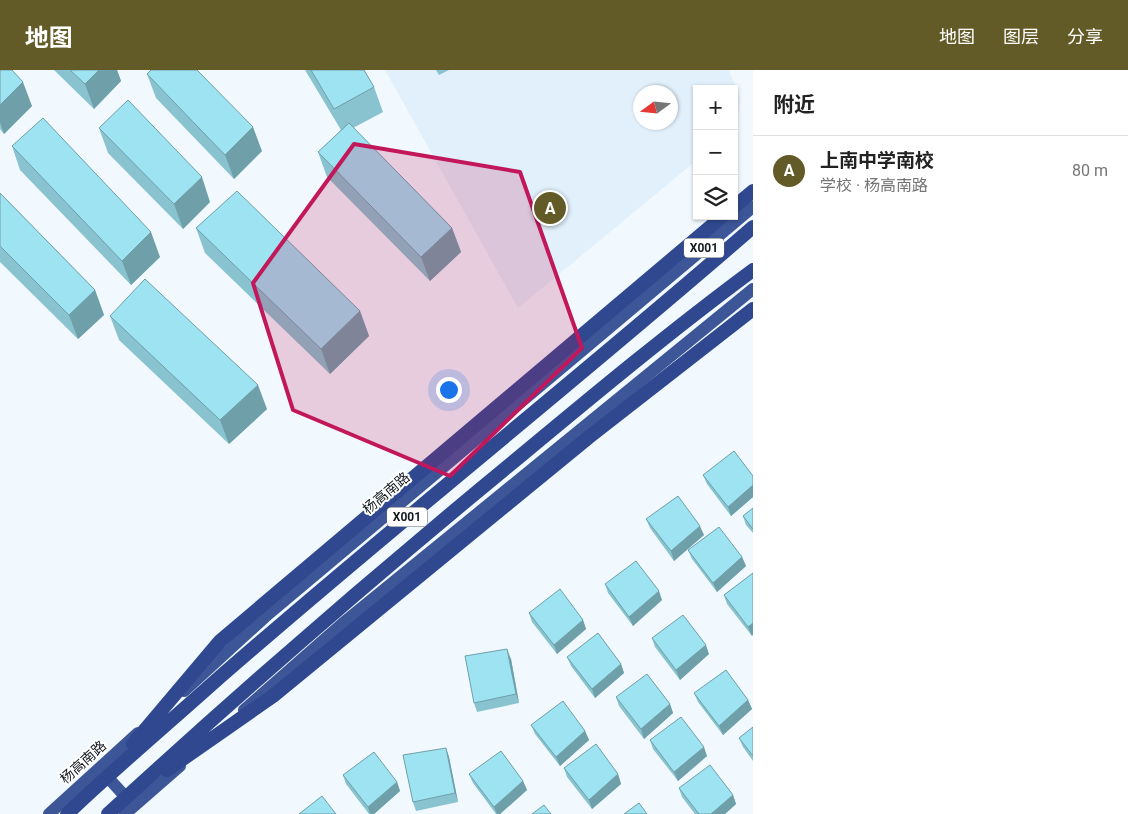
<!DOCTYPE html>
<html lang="zh">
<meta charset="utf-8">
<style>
:root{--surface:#fff;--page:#f2f2f2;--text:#222;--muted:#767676;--line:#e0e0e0;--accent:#635b27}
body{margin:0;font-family:Roboto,"Noto Sans SC",sans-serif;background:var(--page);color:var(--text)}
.controls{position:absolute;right:15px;top:15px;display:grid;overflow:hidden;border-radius:0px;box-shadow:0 1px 4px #0004}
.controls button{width:45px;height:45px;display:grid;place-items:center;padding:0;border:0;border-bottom:1px solid var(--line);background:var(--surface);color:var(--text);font:25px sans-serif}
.compass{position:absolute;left:633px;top:15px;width:45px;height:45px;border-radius:50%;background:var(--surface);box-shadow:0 1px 4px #0004;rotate:255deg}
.you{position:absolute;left:448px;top:319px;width:18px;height:18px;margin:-12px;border:4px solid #fff;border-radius:50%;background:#1a73e8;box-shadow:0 0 0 8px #1a73e833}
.badge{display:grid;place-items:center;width:32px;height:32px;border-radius:50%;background:var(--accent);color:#fff;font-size:16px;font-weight:700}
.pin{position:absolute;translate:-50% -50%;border:2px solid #fff;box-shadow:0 1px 5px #0006}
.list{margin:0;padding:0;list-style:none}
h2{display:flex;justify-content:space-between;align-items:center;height:65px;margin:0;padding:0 20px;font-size:21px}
h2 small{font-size:16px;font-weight:400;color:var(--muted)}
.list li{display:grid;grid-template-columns:32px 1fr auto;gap:15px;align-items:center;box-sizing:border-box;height:70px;padding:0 20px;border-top:1px solid var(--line)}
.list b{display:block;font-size:19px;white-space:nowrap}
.list p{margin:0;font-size:16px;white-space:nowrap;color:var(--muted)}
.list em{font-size:16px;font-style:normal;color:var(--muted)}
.icon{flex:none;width:28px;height:28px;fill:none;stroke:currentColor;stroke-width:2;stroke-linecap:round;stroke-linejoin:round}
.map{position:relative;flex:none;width:753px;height:744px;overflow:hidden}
header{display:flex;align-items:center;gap:30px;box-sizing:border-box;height:70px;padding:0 25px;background:var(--accent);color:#fff}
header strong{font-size:24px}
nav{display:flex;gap:28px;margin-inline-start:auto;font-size:18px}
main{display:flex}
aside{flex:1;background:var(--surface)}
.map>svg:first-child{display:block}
.built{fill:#e1f0fb;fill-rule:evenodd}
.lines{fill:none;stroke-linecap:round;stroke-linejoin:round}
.primary{stroke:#3d5698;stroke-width:12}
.trunk{stroke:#2f488f;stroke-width:14}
.wall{fill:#88c3cf}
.shaded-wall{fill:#6f9fa9}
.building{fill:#9ee3f1;stroke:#6f9fa9}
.marked{fill:#c2185b;fill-opacity:0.2;stroke:#c2185b;stroke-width:4;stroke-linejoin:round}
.labels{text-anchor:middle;stroke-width:4;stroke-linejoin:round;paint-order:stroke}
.shield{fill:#fff;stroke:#5a5f62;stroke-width:1}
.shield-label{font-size:12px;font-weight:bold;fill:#141a1f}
.street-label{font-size:14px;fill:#141a1f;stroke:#fff}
</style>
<header>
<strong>地图</strong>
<nav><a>地图</a><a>图层</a><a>分享</a></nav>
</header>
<main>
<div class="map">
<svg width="753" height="744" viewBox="0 0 753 744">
<rect width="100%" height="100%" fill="#f1f9fe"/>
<path class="built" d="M385 0H729L740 28 739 41 734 59V19H697V90L518 238ZM640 22H670V52H640Z"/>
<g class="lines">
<path class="primary" d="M184 621 265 547 753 137
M244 640 342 554 753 219
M101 700 133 735
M49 744 138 663
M125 744 180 696"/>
<path class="trunk" d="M734 137 753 121
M133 674 220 571 723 146
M167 700 273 626 589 367 753 239
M67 744C114 699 164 657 212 614 390 458 575 312 753 157
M108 744C241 622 378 503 518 388 595 324 672 260 753 200"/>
</g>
<path class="wall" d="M0 0 32 36 4 64 0 59Z
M54 0H117L121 11 94 39Z
M305 0H364L374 17 383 42 353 58 452 158 461 182 430 211 327 107 318 82 341 60Z
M436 0H449L439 5Z
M147 4 262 81 234 109 156 28Z
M99 58 210 132 183 159 108 83Z
M12 76 160 187 131 215 20 100Z
M0 123 95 220 104 245 78 269 0 192Z
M196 158 360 241 369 266 330 304 205 183Z
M110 246 267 339 229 374 119 270Z
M703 405 753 406V427L731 446 707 414Z
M753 438V463L746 455 743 446Z
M646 449 704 465 674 491 650 458Z
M688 480 742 487 746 496 717 522 692 489Z
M753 503 752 566 727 534 724 525Z
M605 514 662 530 633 556 608 523Z
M529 543 583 550 586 559 557 584 532 552Z
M652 568 709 584 680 610 655 577Z
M567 587 621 594 624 603 595 628 571 596Z
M511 589 519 633 477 642 474 633Z
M694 623 748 630 752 639 723 665 698 632Z
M616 627 670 634 673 643 644 669 619 636Z
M531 655 585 661 589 670 560 696 535 664Z
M753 657V691L743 677 739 668Z
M650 670 707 686 678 711 653 679Z
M446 678 449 687 458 732 416 741 413 732Z
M564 698 618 704 621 714 592 739 567 707Z
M469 704 523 711 527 720 500 744H496L473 713Z
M343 705 397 712 400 721 374 744H369L346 714Z
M679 718 733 725 736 734 725 744H695L682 727Z"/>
<path class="shaded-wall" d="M99 0H117L121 11 94 39 85 14Z
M23 12 32 36 4 64 0 52V35Z
M253 57 262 81 234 109 225 85Z
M202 107 210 132 183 159 174 134Z
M452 158 461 182 430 211 421 187Z
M151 162 160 187 131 215 122 191Z
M95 220 104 245 78 269 69 245Z
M360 241 369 266 330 304 321 279Z
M258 315 267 339 229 374 220 350Z
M753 415V427L731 446 728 437Z
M700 456 704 465 674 491 671 481Z
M742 487 746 496 717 522 713 513Z
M659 521 662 530 633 556 629 547Z
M583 550 586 559 557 584 554 575Z
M753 553V565L752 566 748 557Z
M706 575 709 584 680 610 676 600Z
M507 579 511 589 519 633 516 624Z
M621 594 624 603 595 628 592 619Z
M748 630 752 639 723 665 719 656Z
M670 634 673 643 644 669 641 659Z
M585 661 589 670 560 696 556 687Z
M704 677 707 686 678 711 674 702Z
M446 678 449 687 458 732 455 723Z
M618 704 621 714 592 739 589 730Z
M523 711 527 720 500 744H497L494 737Z
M397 712 400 721 374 744H370L368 737Z
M733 725 736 734 725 744H711Z"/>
<path class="building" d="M0 0H12L23 12 0 35Z
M70 0H99L85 14Z
M151 0H197L253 57 225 85 147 4Z
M311 0H364L374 17 334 39Z
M128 30 202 107 174 134 99 58Z
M43 48 151 162 122 191 12 76Z
M349 53 452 158 421 187 318 82Z
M237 121 360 241 321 279 196 158Z
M0 123 95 220 69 245 0 176Z
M145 209 258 315 220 350 110 246Z
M734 381 753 406V415L728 437 703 405Z
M678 426 700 456 671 481 646 449Z
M753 438V459L743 446Z
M719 457 742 487 713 513 688 480Z
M636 491 659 521 629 547 605 514Z
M753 503V553L748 557 724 525Z
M560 519 583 550 554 575 529 543Z
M683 545 706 575 676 600 652 568Z
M598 563 621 594 592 619 567 587Z
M507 579 516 624 474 633 465 586Z
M726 600 748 630 719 656 694 623Z
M647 604 670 634 641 659 616 627Z
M563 631 585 661 556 687 531 655Z
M681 647 704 677 674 702 650 670Z
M753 657V686L739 668Z
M596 674 618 704 589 730 564 698Z
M446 678 455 723 413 732 403 685Z
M501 681 523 711 494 737 469 704Z
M374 682 397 712 368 737 343 705Z
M710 695 733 725 711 744H699L679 718Z
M322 726 336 744H299Z
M639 733 647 744H624Z
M544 735 551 744H532Z"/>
<path class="marked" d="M354 74 520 102 582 278 450 406 293 340 253 213Z"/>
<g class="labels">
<g class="shield">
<rect x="684" y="168.5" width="40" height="19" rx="4"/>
<rect x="387" y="437.5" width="40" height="19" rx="4"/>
</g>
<g class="shield-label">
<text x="704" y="182">X001</text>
<text x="407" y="451">X001</text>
</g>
<g class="street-label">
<text transform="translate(386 423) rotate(-40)" y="5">杨高南路</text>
<text transform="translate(83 692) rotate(-42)" y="5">杨高南路</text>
</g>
</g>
</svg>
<div class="controls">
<button>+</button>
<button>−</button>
<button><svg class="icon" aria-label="layers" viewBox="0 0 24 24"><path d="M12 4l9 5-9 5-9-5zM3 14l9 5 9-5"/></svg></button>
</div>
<svg class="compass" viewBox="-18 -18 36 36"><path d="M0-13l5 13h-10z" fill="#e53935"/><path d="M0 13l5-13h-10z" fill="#767676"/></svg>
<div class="you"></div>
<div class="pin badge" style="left:550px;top:138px">A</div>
</div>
<aside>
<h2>附近<small></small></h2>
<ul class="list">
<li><span class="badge">A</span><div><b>上南中学南校</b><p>学校 · 杨高南路</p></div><em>80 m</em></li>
</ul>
</aside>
</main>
